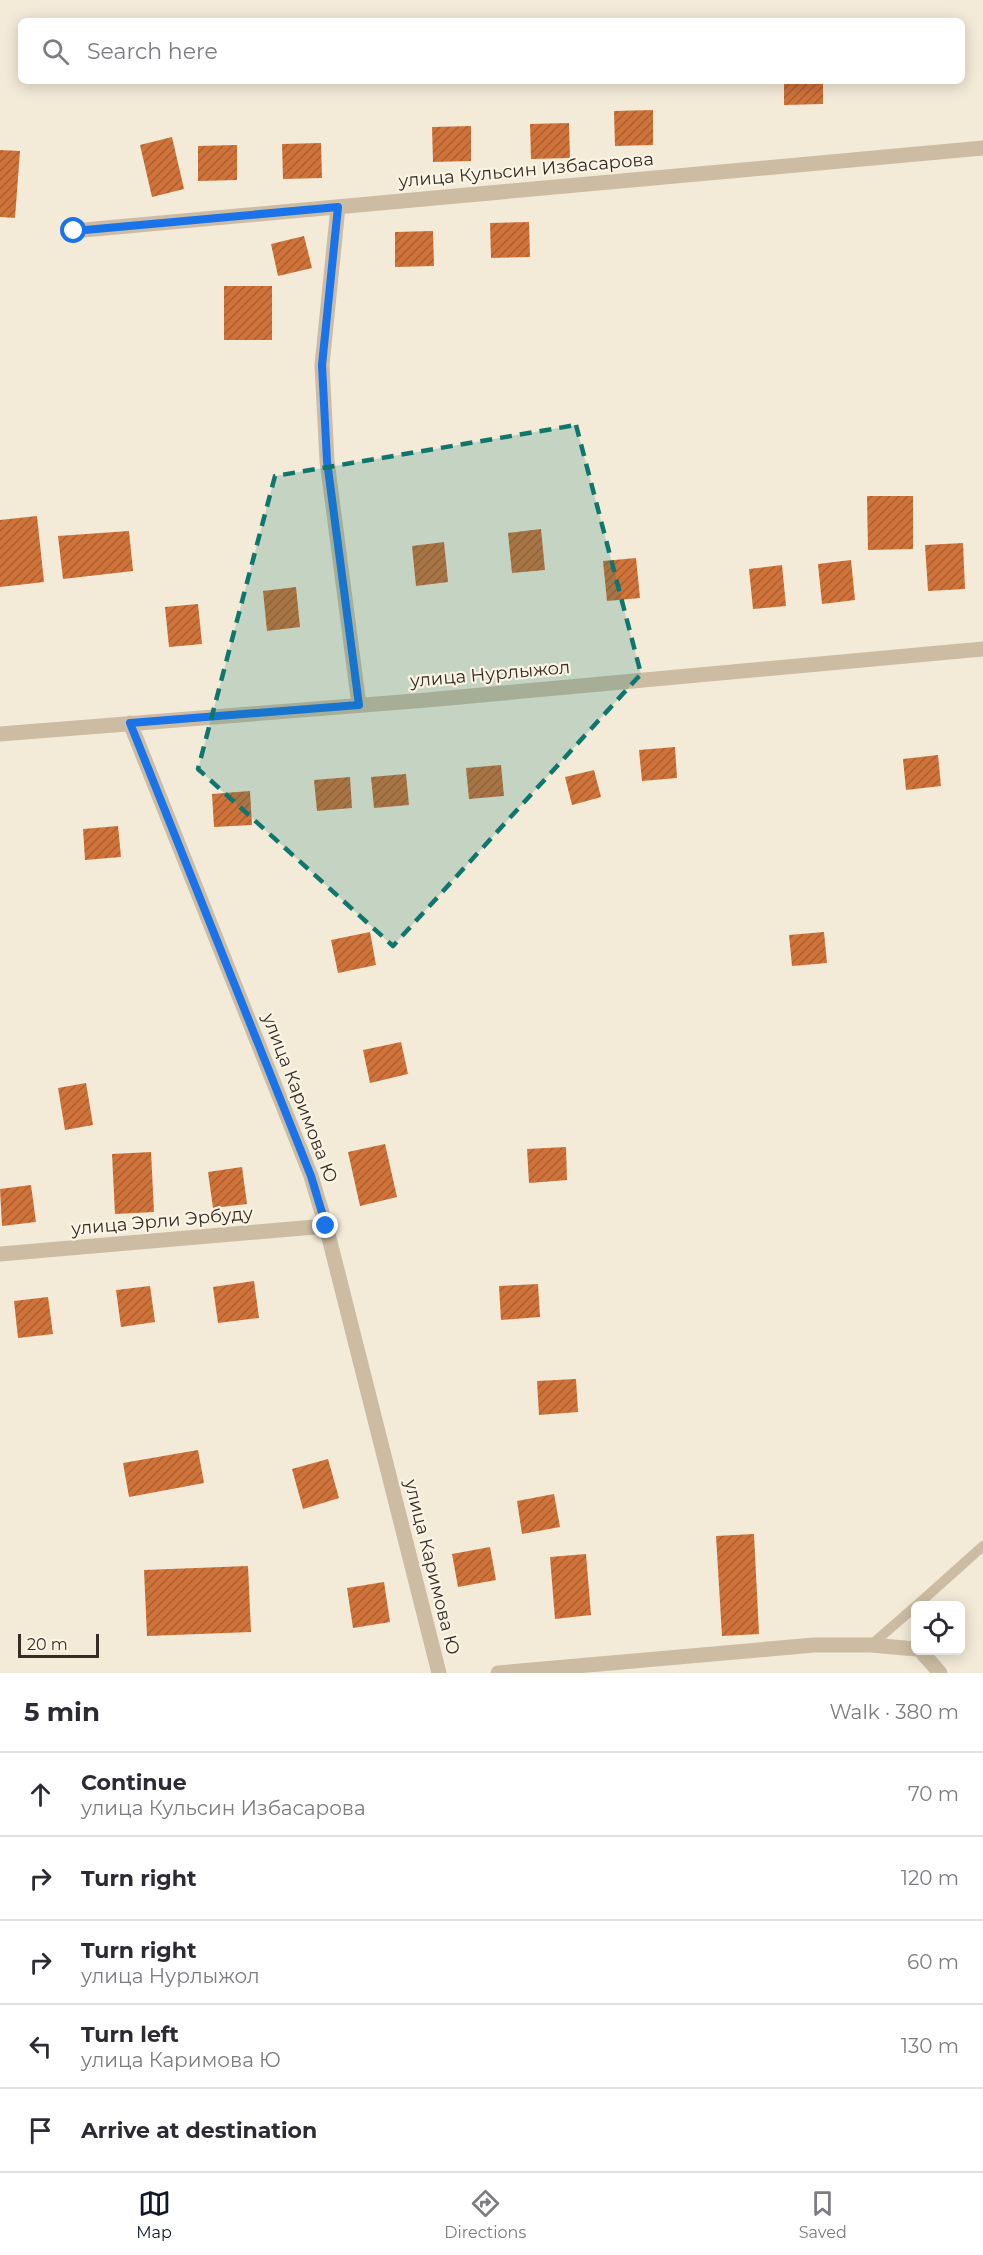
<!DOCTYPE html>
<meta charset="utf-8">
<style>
:root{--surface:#fff;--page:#f7f7f7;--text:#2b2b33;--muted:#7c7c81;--line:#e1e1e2;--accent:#111827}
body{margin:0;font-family:Montserrat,sans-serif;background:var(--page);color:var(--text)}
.controls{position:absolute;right:18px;bottom:18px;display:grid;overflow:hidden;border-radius:9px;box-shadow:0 3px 15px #0003}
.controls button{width:54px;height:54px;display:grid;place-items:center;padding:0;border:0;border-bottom:2px solid var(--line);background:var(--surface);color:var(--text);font:30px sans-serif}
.scale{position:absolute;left:18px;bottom:15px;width:81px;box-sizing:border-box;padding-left:6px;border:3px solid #372d26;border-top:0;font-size:16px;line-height:21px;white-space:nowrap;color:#372d26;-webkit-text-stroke:4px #fbf4e5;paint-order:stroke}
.stop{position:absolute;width:18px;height:18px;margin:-14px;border:4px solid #1a73e8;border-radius:50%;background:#fff}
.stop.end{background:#1a73e8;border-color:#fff;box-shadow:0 2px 6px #0008}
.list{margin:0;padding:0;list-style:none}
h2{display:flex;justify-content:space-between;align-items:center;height:78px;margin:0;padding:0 24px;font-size:26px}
h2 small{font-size:20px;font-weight:400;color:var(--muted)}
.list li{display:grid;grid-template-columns:39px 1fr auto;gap:18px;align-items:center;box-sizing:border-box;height:84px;padding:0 24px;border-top:2px solid var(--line)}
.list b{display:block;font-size:22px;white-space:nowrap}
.list p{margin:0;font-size:20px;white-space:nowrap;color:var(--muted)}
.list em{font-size:20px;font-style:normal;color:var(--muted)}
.icon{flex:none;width:33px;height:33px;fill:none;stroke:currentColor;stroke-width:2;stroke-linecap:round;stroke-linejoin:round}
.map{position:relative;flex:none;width:983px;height:1673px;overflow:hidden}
.search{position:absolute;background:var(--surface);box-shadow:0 3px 15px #0003;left:18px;right:18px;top:18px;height:66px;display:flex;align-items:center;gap:15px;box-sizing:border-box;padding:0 21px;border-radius:9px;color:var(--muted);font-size:22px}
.sheet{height:498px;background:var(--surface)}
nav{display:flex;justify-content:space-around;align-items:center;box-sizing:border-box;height:84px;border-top:2px solid var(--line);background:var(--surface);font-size:16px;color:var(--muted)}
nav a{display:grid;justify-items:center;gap:3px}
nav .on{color:var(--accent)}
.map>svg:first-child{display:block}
.building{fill:url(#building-hatch)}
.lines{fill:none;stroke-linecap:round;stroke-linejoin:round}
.service{stroke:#ccbca3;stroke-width:10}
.minor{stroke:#ccbca3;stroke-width:15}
.route{stroke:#1a73e8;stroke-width:8}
.marked{fill:#0f766e;fill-opacity:0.2;stroke:#0f766e;stroke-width:4.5;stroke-dasharray:12 8;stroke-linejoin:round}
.labels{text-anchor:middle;stroke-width:4.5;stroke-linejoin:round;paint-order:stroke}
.street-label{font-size:18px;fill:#372d26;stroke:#fbf4e5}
</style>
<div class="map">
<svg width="983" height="1673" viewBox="0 0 983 1673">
<defs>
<pattern id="building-hatch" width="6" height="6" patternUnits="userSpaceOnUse" patternTransform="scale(1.5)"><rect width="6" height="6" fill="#d0733a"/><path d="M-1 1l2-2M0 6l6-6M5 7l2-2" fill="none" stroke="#aa5f31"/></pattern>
</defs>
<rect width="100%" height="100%" fill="#f3ead8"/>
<path class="building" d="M784 81H823V104L784 105Z
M653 110V145L615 146 614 111Z
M569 123 570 158 531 159 530 124Z
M471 126V161L433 162 432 127Z
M172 137 184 189 152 197 140 145Z
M321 143 322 178 283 179 282 144Z
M237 145V180L198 181V146Z
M0 150 20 151 15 218 0 217Z
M529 222 530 257 491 258 490 223Z
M433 231 434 266 395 267V232Z
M304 236 312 268 278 276 271 244Z
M224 286H272V340H224Z
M867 496H913V549L868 550Z
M37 516 44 582 0 587V520Z
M541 529 545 570 512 573 508 533Z
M129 531 133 571 63 579 58 536Z
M444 542 448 582 416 586 412 546Z
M963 543 965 589 928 591 925 545Z
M636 558 640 598 607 601 603 561Z
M851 560 855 600 822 604 818 564Z
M782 565 786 606 753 609 749 569Z
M296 587 300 627 267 631 263 591Z
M198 604 202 644 169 647 165 607Z
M675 747 677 778 642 781 639 750Z
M938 755 941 786 906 790 903 759Z
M501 765 504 796 469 799 466 768Z
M594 770 601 797 572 805 565 777Z
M406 774 409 805 374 808 371 777Z
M350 777 352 808 317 811 314 780Z
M250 791 252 825 214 827 212 794Z
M118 826 121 857 85 860 83 829Z
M370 932 376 965 338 973 331 940Z
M824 932 827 963 792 966 789 935Z
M401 1042 408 1074 370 1083 363 1050Z
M86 1083 93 1125 65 1130 58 1088Z
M385 1144 397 1197 360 1206 348 1152Z
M566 1147 567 1180 529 1183 527 1149Z
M151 1152 154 1212 115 1214 112 1154Z
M242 1167 247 1204 213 1208 208 1172Z
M31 1185 36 1222 2 1226 0 1189Z
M254 1281 259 1318 218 1323 213 1287Z
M538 1284 540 1317 501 1320 499 1286Z
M150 1286 155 1322 121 1327 116 1290Z
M48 1297 53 1334 18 1338 14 1301Z
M576 1379 578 1412 539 1415 537 1381Z
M198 1450 204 1483 129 1497 123 1463Z
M328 1459 339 1498 303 1509 292 1469Z
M554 1494 560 1527 522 1534 517 1501Z
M754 1534 759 1634 722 1636 716 1536Z
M490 1547 496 1580 458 1587 452 1554Z
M586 1554 591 1615 555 1619 550 1557Z
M248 1566 251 1632 147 1636 144 1570Z
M384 1582 390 1622 353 1628 347 1588Z"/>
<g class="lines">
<path class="service" d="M916 1606 983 1546
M871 1645 916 1606"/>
<path class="minor" d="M338 207 322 365 327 461 359 705
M73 231 983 148
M130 723 311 1176 326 1226 439 1673
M0 734 427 700 983 649
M0 1254 326 1226
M920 1650 940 1673
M498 1673 814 1645H871L916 1649"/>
</g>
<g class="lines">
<path class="route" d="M74 231 338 207 322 365 327 461 359 705 130 723 311 1176 326 1226"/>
</g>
<path class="marked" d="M576 425 641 674 393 946 198 769 275 476Z"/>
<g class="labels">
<g class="street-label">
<text transform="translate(526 170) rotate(-5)" y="6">улица Кульсин Избасарова</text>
<text transform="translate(490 674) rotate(-5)" y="6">улица Нурлыжол</text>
<text transform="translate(300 1098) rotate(69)" y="6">улица Каримова Ю</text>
<text transform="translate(162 1221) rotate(-5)" y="6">улица Эрли Эрбуду</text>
<text transform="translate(432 1567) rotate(76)" y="6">улица Каримова Ю</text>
</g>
</g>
</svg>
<div class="controls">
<button><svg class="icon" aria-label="locate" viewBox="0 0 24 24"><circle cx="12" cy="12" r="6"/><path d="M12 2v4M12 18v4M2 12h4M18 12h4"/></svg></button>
</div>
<div class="scale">20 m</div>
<div class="stop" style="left:74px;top:231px"></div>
<div class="stop end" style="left:326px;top:1226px"></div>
<div class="search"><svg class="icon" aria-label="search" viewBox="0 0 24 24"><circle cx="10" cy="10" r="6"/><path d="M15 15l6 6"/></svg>Search here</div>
</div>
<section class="sheet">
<h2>5 min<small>Walk · 380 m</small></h2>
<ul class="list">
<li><svg class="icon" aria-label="ahead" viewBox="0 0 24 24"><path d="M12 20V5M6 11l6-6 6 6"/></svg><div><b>Continue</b><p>улица Кульсин Избасарова</p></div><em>70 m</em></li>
<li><svg class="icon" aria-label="right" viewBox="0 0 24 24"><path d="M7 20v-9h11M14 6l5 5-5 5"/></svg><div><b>Turn right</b></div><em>120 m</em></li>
<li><svg class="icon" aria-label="right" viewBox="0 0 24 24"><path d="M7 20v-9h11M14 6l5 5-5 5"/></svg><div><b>Turn right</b><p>улица Нурлыжол</p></div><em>60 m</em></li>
<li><svg class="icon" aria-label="left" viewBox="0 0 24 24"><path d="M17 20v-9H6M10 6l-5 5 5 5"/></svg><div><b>Turn left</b><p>улица Каримова Ю</p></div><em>130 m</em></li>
<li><svg class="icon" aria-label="arrive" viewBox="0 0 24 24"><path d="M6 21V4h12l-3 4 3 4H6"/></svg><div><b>Arrive at destination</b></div></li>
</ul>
</section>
<nav>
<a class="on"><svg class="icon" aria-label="map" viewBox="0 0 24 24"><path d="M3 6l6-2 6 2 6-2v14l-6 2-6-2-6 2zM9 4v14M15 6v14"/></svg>Map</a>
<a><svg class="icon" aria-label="directions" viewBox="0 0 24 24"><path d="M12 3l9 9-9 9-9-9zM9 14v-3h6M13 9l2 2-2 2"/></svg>Directions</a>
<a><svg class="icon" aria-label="saved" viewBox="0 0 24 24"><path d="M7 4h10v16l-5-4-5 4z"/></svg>Saved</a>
</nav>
